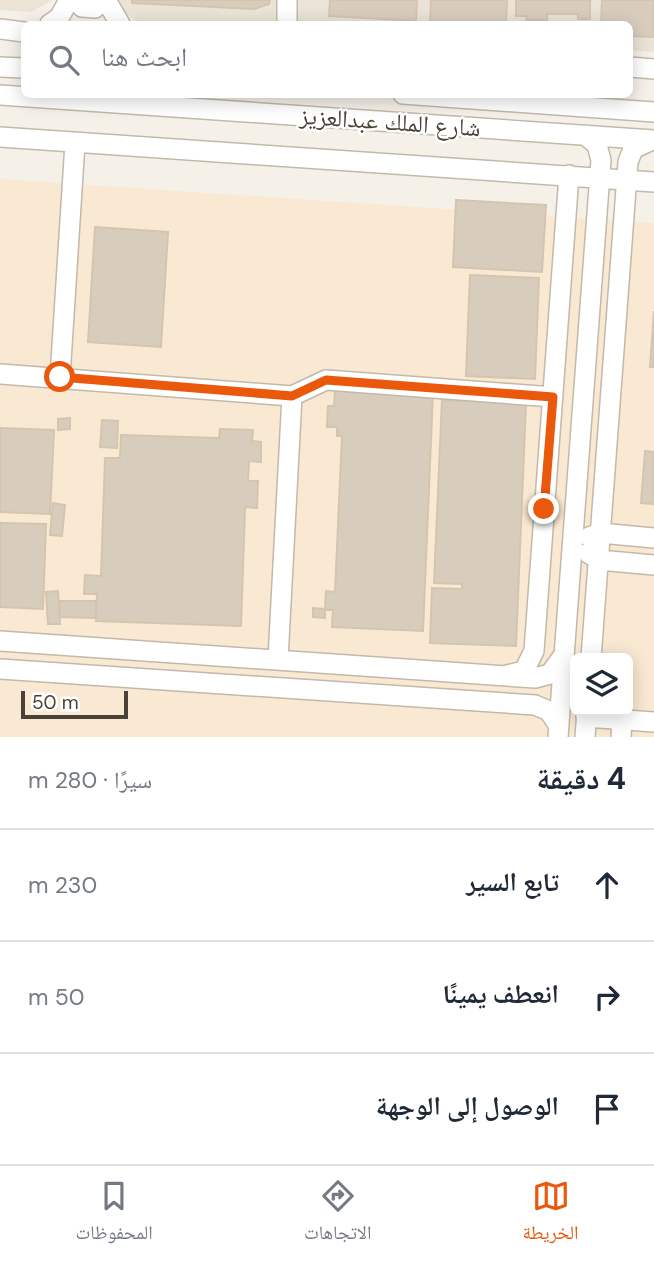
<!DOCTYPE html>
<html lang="ar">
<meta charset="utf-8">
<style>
:root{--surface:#fff;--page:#f6f6f7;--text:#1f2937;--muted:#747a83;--line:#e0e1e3;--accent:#ea580c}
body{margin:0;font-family:"DM Sans","Noto Naskh Arabic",sans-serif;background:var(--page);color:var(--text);direction:rtl}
.controls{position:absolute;right:21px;bottom:21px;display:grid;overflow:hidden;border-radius:10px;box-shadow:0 4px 18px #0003}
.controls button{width:63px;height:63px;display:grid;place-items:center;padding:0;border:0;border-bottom:2px solid var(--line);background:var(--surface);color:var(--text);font:35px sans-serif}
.scale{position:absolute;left:21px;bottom:18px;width:107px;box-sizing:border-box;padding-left:7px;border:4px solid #4a4236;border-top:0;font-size:19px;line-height:24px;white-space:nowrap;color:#4a4236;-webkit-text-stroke:5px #fff;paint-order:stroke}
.stop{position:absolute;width:21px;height:21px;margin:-16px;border:5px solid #ea580c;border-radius:50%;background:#fff}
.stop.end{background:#ea580c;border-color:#fff;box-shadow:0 2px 7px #0008}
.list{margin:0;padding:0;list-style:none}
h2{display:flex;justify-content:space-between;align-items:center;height:91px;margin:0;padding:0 28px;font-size:30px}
h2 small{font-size:23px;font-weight:400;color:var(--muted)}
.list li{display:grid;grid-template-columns:46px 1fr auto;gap:21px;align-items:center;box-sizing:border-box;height:112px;padding:0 28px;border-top:2px solid var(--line)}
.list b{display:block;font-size:26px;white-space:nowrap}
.list em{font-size:23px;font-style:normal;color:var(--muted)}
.icon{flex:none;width:38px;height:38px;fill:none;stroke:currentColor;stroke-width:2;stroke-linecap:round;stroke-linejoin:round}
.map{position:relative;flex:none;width:654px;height:737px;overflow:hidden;direction:ltr}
.search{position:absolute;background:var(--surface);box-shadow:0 4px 18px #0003;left:21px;right:21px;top:21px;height:77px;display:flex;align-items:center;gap:18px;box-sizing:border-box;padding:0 24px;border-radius:10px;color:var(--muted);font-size:26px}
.sheet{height:427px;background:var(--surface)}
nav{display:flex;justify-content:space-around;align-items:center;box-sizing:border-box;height:98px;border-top:2px solid var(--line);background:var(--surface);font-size:19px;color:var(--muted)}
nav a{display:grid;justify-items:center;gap:4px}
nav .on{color:var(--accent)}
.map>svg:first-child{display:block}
.residential{fill:#eae3d6}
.commercial{fill:#f9e8d2;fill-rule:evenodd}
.building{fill:#d8cdbd;stroke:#d4c5af;stroke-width:2}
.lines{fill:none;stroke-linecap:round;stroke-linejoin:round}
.minor-casing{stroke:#c2b9aa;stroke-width:22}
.minor{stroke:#fff;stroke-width:19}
.route{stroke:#ea580c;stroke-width:9}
.labels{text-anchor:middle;stroke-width:5;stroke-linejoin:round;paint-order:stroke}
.street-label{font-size:24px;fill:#4a4236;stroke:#fff}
</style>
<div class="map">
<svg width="654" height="737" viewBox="0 0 654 737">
<rect width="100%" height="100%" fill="#f5f1e9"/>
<path class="residential" d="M0 0H52L31 12 0 10Z
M117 0H654V52L630 50V24H202L137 21 118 8Z"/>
<path class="commercial" d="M0 179 654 223V737H0ZM575 658H628V711H575Z"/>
<path class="building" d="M132 0H270L269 4 254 9 132 3Z
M330 0H417L416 21 329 16Z
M431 0H507L506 24 430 23Z
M516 0H590V19H578V14H547V20H526L527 16H516Z
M602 0H654V37L630 36V24H601Z
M456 200 546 205 542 272 453 267Z
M95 227 168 232 161 347 88 342Z
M470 275 539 278 535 379 466 376Z
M654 311V367H650Z
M335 389 433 393 423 631 332 627 333 610H325V618L313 617V608L325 609 326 591 335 592 342 436H337V427H327L328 406H334Z
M442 400 526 403 516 646 430 643 432 588 462 589V584L434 583Z
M70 418V429L58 430V419Z
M102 420 118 421 117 448 100 447Z
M0 428 54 430 50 514 0 512Z
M220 429 253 430 252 441 261 442V462L249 461 248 481H258L257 508 245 507 241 626 96 621 97 594H84L85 575 101 576 105 458H120L121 435 219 438Z
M645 451 654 452V504L641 503Z
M53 503 65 505 62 536 50 535Z
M0 523 46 524 43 609 0 607Z
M58 591 60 624H48L46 592Z
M60 601H96V618L60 617Z"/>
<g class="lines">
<defs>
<path id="minor" d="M77 0 82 7 95 8 103 0
M106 0 120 24
M287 0V24
M50 24 59 18 69 0
M0 29 24 32
M0 67 24 68
M630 67 654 69
M403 94 654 112
M0 95 654 140
M0 137 654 182
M0 374 292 396 278 659
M60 377 75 143
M292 396 326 380 553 397
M589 537 600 533 654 538
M588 553 599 560 654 565
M0 641 535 678 550 674 563 656
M591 658 628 162 633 149 652 140
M0 669 535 705 549 711 559 726
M507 675 524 671 534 651 569 175
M586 717 654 722
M558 737 601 160 597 145 585 135
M585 737 587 711
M621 737 622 720"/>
</defs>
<use href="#minor" class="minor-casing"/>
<use href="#minor" class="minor"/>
</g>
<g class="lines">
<path class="route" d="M60 377 292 396 326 380 553 397 544 509"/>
</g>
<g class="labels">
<g class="street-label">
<text transform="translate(390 122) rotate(4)" y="8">شارع الملك عبدالعزيز</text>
</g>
</g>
</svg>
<div class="controls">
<button><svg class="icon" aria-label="layers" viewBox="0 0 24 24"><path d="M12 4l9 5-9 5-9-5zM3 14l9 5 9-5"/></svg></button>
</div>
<div class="scale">50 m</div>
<div class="stop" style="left:60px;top:377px"></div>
<div class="stop end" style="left:544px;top:509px"></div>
<div class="search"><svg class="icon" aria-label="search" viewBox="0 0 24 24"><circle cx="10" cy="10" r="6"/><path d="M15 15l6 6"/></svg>ابحث هنا</div>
</div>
<section class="sheet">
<h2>4 دقيقة<small>سيرًا · 280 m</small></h2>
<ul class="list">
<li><svg class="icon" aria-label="ahead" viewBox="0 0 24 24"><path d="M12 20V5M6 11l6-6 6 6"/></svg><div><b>تابع السير</b></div><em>230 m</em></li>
<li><svg class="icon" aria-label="right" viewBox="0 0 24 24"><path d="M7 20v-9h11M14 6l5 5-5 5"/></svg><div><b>انعطف يمينًا</b></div><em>50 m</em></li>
<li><svg class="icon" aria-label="arrive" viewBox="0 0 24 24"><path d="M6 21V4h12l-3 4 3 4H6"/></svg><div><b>الوصول إلى الوجهة</b></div></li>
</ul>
</section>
<nav>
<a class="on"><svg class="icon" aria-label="map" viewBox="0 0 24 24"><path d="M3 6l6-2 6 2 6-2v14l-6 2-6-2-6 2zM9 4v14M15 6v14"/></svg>الخريطة</a>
<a><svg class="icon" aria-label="directions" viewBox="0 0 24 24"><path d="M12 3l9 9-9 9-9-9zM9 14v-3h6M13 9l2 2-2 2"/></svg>الاتجاهات</a>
<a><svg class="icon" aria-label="saved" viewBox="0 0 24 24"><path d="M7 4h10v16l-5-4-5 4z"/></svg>المحفوظات</a>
</nav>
